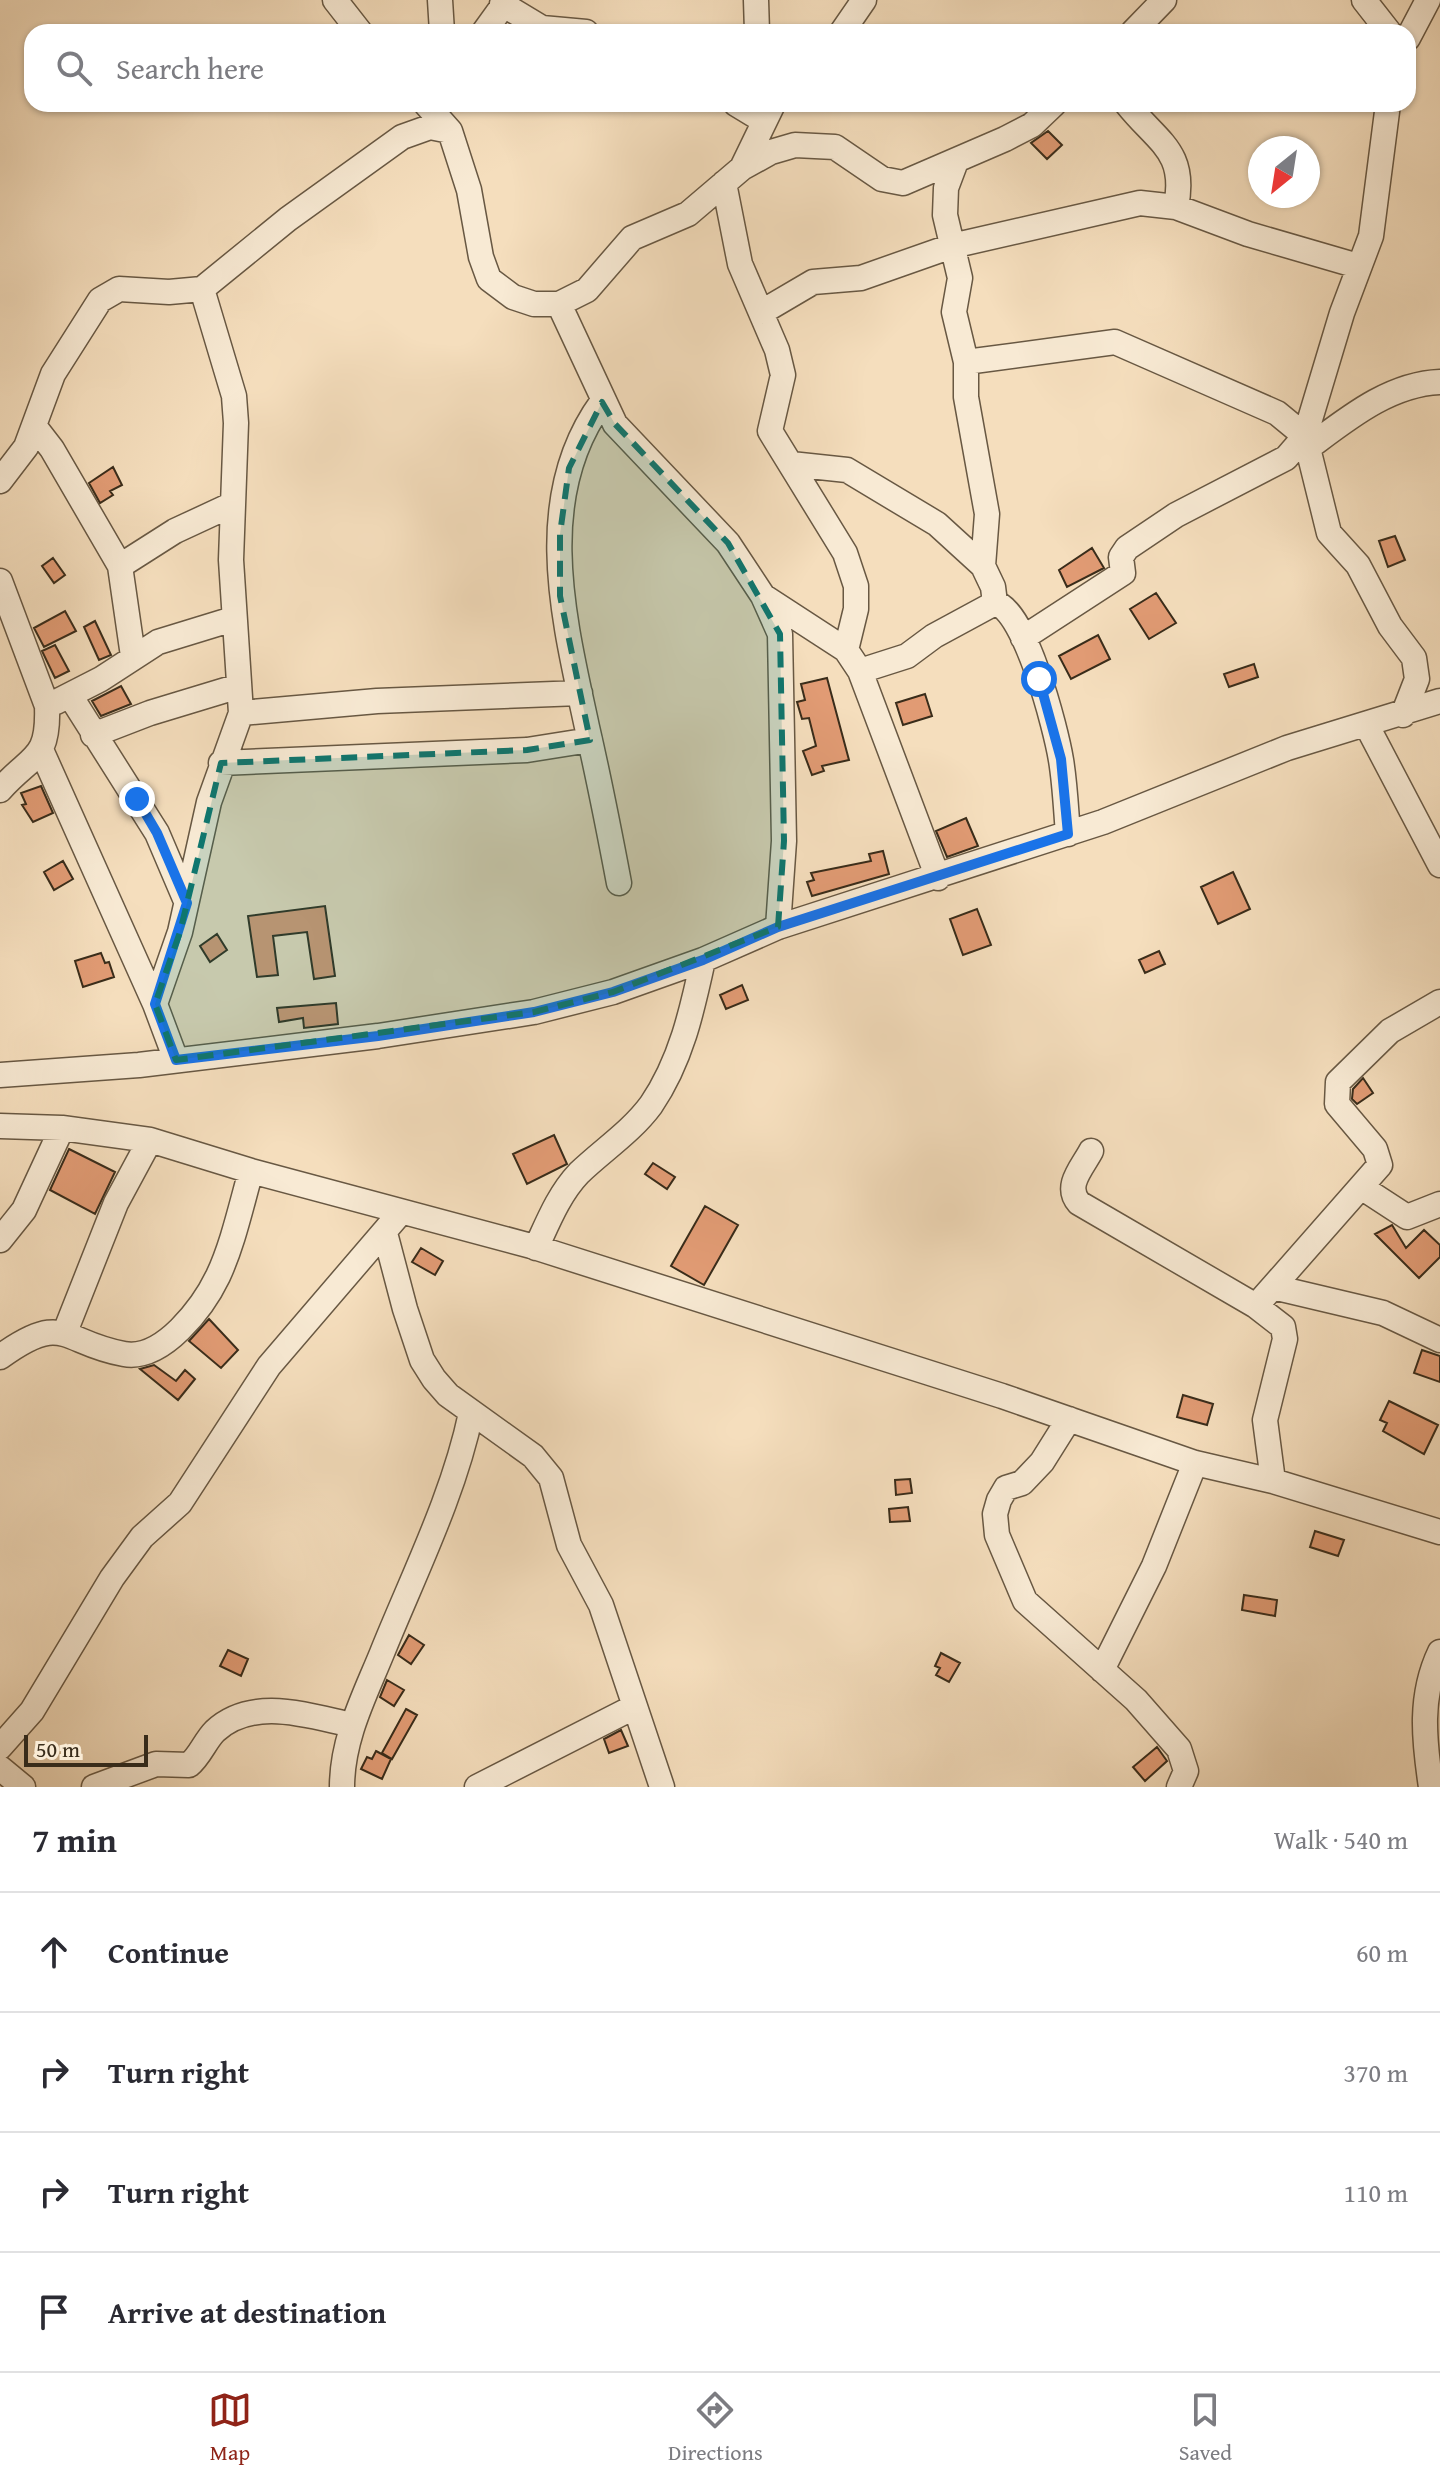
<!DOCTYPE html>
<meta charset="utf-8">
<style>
:root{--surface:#fff;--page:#f7f7f7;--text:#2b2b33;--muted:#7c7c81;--line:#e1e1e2;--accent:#8f2418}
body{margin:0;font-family:"Gentium Book Plus",serif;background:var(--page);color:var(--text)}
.compass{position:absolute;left:1248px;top:136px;width:72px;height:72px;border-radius:50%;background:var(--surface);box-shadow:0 2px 6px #0004;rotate:210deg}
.scale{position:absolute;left:24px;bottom:20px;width:124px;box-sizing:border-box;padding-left:8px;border:4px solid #392c1a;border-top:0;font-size:22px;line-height:28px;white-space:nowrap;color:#392c1a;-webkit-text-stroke:6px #f8ead4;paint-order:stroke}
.stop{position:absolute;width:24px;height:24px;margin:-18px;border:6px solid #1a73e8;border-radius:50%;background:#fff}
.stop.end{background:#1a73e8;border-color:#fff;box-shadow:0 2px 8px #0008}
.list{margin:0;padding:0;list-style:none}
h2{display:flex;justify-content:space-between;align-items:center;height:104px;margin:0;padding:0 32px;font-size:34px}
h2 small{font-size:26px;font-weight:400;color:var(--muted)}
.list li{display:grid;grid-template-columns:52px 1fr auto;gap:24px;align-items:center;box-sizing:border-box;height:120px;padding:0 32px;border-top:2px solid var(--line)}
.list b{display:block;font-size:30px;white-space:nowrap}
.list em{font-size:26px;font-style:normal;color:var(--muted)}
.icon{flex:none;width:44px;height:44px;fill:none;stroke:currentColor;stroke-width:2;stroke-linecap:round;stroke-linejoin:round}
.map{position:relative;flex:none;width:1440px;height:1787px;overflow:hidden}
.search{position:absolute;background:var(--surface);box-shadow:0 2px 6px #0004;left:24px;right:24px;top:24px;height:88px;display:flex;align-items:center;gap:20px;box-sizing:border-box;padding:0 28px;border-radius:24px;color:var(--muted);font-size:30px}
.sheet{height:584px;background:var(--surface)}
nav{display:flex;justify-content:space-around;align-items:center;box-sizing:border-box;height:112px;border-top:2px solid var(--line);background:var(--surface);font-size:22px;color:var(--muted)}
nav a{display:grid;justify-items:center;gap:4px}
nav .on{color:var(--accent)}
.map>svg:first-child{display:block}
.building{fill:#e19b74;stroke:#392c1a;stroke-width:2}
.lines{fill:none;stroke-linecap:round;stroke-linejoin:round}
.minor-casing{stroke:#685843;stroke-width:27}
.minor{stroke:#f8ead4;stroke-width:24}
.route{stroke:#1a73e8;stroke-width:10}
.marked{fill:#0f766e;fill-opacity:0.2;stroke:#0f766e;stroke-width:6;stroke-dasharray:16 10;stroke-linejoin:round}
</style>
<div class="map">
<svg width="1440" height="1787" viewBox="0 0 1440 1787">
<rect width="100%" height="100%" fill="#f5debd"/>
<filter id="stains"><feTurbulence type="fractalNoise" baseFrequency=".0025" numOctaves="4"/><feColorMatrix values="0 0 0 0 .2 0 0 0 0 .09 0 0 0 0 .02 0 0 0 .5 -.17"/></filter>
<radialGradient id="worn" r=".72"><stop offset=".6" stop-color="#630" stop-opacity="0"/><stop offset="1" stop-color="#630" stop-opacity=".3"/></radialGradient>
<path class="building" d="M1048 131 1062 145 1047 159 1031 143Z
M113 467 122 485 110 491 113 495 100 503 89 483Z
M1395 536 1405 560 1388 567 1379 541Z
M1092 548 1104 568 1067 587 1059 570Z
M53 558 65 575 54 583 42 566Z
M1156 593 1176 623 1149 639 1130 609Z
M65 611 76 631 44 647 34 628Z
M95 621 111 655 99 660 84 627Z
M1098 635 1110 659 1071 679 1059 656Z
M55 645 69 671 55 678 42 651Z
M1254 664 1258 677 1229 687 1224 674Z
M827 678 849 760 822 766 824 771 812 775 803 751 816 746 809 718 802 719 797 702 805 700 801 684Z
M121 686 131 704 101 716 92 701Z
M925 694 932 716 903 725 896 703Z
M41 786 53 813 33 822 22 805 26 804 21 793Z
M966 818 978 846 947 857 936 831Z
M883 851 889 874 812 896 807 882 814 880 811 873 871 861 869 854Z
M63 861 73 879 54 890 44 872Z
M1233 872 1250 909 1218 924 1201 887Z
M325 906 335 976 314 979 307 932 273 936 278 975 257 977 248 916Z
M977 909 991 945 963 955 950 919Z
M217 934 227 950 210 962 200 946Z
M1159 951 1165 964 1145 973 1139 960Z
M101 953 105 963 109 962 114 977 83 987 75 961Z
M742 985 748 1000 726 1009 720 995Z
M336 1003 338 1024 304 1028 303 1018 279 1022 277 1008Z
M1363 1078 1373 1093 1357 1104 1352 1099 1353 1089Z
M554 1135 567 1164 527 1184 513 1154Z
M69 1149 115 1172 95 1214 50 1190Z
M653 1163 675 1177 667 1189 645 1174Z
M705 1206 738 1225 704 1285 671 1266Z
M1392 1225 1406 1248 1424 1230 1440 1245V1257L1419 1278 1375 1234Z
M421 1248 443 1261 435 1275 412 1262Z
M209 1319 238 1350 221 1368 189 1341Z
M1422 1350 1440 1356V1382L1414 1373Z
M154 1365 176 1381 185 1370 195 1379 178 1400 140 1369Z
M1183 1395 1213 1404 1207 1425 1177 1417Z
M1389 1401 1438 1425 1424 1454 1383 1431 1387 1423 1380 1420Z
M910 1479 912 1493 896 1495 895 1480Z
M908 1507 910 1521 890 1522 889 1509Z
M1315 1531 1344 1540 1338 1556 1310 1547Z
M1244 1595 1277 1600 1275 1616 1242 1610Z
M409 1635 424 1645 411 1664 398 1655Z
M228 1650 248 1659 241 1676 220 1666Z
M941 1653 960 1663 949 1682 936 1675 940 1668 935 1666Z
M387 1680 404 1690 394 1706 380 1697Z
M406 1709 417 1715 392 1759 382 1753Z
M621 1730 628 1746 609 1753 604 1739Z
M1157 1747 1167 1761 1145 1781 1133 1767Z
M376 1751 391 1759 382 1779 361 1769 367 1757 372 1759Z"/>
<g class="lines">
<defs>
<path id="minor" d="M335 0 360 32
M440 0 442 32
M756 0 757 32
M1364 0 1389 32
M502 4 542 28 586 32
M484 32 507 0
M842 32 864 0
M1133 32 1164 0
M1408 38 1428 0
M426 104 450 131 469 190 481 257 489 279 513 297 534 304H559L587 290 632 238 688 214 742 168 771 152 795 145 835 147 882 179 903 183 1005 139 1032 125 1054 104
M736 104 764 121
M1127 104C1158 143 1187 151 1176 207
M1388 104 1371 236 1342 313 1305 436 1329 533 1358 565 1390 626 1414 658 1417 679 1403 715
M955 164 946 188 945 215 960 278 954 312 966 362V397L987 514 983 566
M742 168 773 104
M724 183 740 264 777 350 783 375 770 431 845 553 856 586V609L846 650
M559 304 615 424 728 543 763 596 780 634 784 841 778 927
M762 312 813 282 861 278 952 246 1140 203 1176 207 1248 234 1358 266
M966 362 1115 342 1277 413 1305 436 1286 458 1176 515 1127 548 1121 557 1123 573 1023 638
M602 402C532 498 564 620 587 727 599 779 609 830 619 883
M35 427 52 449 120 566 133 656
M1308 448C1347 419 1389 384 1440 382
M791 464 847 470 937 524 983 566 993 587 995 603
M0 481 26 447 53 374 100 300 119 289 169 292 202 289 288 219 402 137 430 127 450 131
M120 566 175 531 231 505
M0 581 47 706C49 761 32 754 0 790
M763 596 846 650 860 671 938 878
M860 671 907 656 934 636 995 603C1025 609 1056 729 1061 760 1065 784 1066 810 1068 834
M71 697 157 833 186 901
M56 702 101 679 158 642 233 619
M241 713 377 701 580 693
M1366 724 1440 865
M93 735 150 713 239 686
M42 752 155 1004 176 1060
M221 763 527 750 590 740
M155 1004 180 932 209 802 241 713 231 560 236 423 234 396 202 289
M0 1075 139 1065 378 1036 534 1012 613 992 703 960 778 927 1103 822 1287 748 1440 701
M0 1126 62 1128 150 1140 251 1171 531 1246 1002 1396 1195 1463 1273 1481 1440 1532
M1091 1151C1082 1168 1064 1186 1079 1203L1256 1306 1283 1327 1285 1339 1265 1420 1273 1481
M1361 1187 1407 1217 1440 1204
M385 1233 405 1309 422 1360 434 1379 448 1395 533 1456 551 1478 569 1545 601 1605 662 1787
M0 1240 24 1210 62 1128
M536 1248C548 1222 559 1194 579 1173 603 1150 631 1132 651 1105 681 1061 692 1011 703 960
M1273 1287 1383 1313 1440 1340
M1256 1306 1380 1165 1375 1149 1337 1104 1338 1082 1390 1031 1440 1002
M65 1332 116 1203 150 1140
M0 1357C65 1310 62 1343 124 1354 163 1361 203 1307 218 1276 233 1244 241 1206 251 1171
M1069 1419 1042 1462 1022 1483 1006 1488 999 1500 995 1514 997 1535 1025 1601 1136 1700 1179 1749 1186 1771 1179 1787
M1102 1670 1154 1566 1195 1463
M0 1747 32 1711 112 1578 142 1537 180 1503 269 1366 401 1212
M0 1768 23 1787
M94 1787 156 1764 189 1765C200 1756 205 1741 215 1731 253 1696 309 1716 352 1725
M342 1787C342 1739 364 1697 382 1653 413 1576 454 1495 471 1413
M477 1787 634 1707
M1431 1787C1424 1740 1419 1696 1440 1652"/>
</defs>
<use href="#minor" class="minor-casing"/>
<use href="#minor" class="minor"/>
</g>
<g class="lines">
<path class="route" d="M137 799 157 833 187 903 155 1004 176 1060 378 1036 534 1012 613 992 703 960 778 927 1068 834 1061 759 1039 679"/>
</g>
<path class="marked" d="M602 402 615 424 728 543 780 634 784 841 778 927 613 992 534 1012 176 1060 155 1004 180 932 221 763 527 750 590 740 560 596V534L569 468Z"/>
<rect width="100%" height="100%" filter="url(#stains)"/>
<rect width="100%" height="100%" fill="url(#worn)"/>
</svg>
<svg class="compass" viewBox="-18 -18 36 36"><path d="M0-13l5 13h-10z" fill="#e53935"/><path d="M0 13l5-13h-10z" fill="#7c7c81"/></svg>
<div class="scale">50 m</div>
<div class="stop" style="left:1039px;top:679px"></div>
<div class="stop end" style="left:137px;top:799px"></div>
<div class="search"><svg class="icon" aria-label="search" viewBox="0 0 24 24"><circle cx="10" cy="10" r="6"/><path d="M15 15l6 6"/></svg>Search here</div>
</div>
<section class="sheet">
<h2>7 min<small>Walk · 540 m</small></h2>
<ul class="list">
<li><svg class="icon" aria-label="ahead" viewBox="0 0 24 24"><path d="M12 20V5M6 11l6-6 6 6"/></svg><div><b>Continue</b></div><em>60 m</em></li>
<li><svg class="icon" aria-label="right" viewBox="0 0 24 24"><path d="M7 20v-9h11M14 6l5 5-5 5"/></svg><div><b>Turn right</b></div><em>370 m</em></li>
<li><svg class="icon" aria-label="right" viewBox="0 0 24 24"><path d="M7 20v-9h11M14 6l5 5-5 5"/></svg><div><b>Turn right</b></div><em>110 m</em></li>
<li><svg class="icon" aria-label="arrive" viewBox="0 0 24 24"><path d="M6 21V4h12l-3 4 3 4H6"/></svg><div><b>Arrive at destination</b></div></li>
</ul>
</section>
<nav>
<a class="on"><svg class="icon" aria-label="map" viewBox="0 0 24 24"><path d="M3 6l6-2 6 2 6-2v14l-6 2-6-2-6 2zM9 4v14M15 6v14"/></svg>Map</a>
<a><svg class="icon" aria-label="directions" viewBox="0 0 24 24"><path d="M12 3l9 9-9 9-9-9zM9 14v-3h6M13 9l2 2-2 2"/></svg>Directions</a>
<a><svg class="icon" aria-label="saved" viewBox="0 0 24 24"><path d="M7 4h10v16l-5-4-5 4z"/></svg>Saved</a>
</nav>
